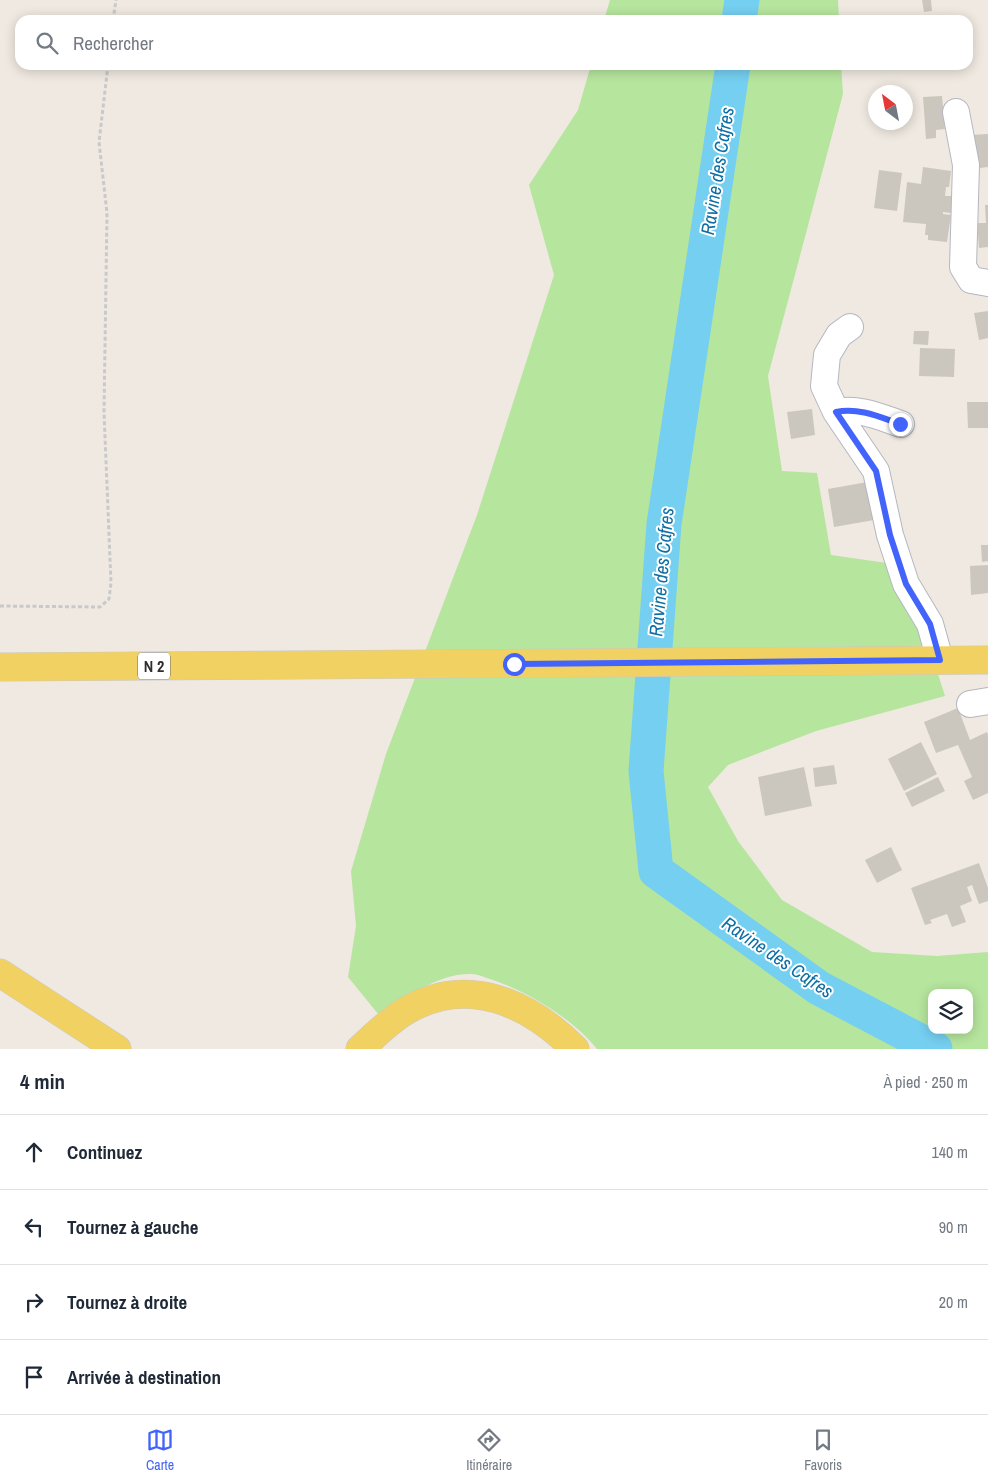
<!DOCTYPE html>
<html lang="fr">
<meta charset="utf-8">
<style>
:root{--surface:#fff;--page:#f2f2f3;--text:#1f2937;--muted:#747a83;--line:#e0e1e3;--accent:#4264fb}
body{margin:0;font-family:"Archivo Narrow",sans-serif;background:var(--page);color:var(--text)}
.controls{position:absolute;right:15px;bottom:15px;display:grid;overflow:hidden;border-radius:10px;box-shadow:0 2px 12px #0003}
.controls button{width:45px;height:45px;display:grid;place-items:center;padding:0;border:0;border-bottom:1px solid var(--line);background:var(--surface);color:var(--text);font:25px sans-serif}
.compass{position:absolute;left:868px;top:85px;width:45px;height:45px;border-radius:50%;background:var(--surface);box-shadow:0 2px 12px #0003;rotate:328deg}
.stop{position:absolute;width:15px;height:15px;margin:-11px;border:4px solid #4264fb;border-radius:50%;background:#fff}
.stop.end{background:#4264fb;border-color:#fff;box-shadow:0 1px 5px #0008}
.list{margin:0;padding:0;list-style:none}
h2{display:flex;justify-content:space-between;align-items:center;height:65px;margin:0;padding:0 20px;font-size:21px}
h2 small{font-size:16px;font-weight:400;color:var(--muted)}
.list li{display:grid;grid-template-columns:32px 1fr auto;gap:15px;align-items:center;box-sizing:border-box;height:75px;padding:0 20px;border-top:1px solid var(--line)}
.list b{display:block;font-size:19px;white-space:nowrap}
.list em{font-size:16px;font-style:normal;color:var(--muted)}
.icon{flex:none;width:28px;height:28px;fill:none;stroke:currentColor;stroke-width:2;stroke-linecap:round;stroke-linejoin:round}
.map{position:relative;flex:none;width:988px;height:1049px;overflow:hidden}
.search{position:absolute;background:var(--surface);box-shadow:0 2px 12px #0003;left:15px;right:15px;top:15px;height:55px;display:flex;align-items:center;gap:12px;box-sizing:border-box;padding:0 18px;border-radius:15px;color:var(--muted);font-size:19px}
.sheet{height:365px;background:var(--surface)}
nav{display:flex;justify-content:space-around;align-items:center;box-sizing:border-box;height:70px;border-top:1px solid var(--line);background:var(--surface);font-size:14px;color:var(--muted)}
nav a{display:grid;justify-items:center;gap:2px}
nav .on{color:var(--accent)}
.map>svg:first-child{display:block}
.green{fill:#b6e59e;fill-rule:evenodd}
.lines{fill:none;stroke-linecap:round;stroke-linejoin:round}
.river{stroke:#75cff0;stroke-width:35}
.building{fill:#cbc7bf}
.minor-casing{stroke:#b4b7c1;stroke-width:28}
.major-casing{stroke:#c9c9c9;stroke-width:29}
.path{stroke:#c9c9c9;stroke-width:3;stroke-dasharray:4 2.5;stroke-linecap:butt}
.minor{stroke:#fff;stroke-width:26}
.major{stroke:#f2d163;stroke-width:28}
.route{stroke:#4264fb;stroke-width:6}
.labels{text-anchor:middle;stroke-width:4;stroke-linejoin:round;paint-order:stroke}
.shield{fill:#fff;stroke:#6d6d6d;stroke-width:1}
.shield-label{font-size:16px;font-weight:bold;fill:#2e2e2e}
.water-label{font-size:19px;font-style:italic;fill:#0d6fa3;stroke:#fff}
</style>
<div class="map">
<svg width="988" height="1049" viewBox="0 0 988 1049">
<rect width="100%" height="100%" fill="#efe9e1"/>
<path class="green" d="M610 0H838L839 20H604Z
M591 65H841L843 94 768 376 782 471 817 473 831 555 887 563 923 627 945 696 816 731 728 765 708 787 738 841 782 900 872 952 937 956 988 952V1049H597C572 1018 527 991 490 979 484 977 477 974 472 974 437 973 407 998 379 1015L348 977 356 926 351 871 386 754 477 515 554 275 529 185 578 110ZM932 993H969V1030H932Z"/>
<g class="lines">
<path class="river" d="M739 20 742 0
M733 65 664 524 646 771 656 871 819 988 935 1049"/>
</g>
<path class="building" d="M922 0H931L932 11 924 12Z
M942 96 945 129 936 130V138L926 139 923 97Z
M988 134V167L972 169 969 135Z
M923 167 951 171 949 187H946L945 196H952L951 213 943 212V214L951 215 947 242 928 240V235H925L926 224 903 222 907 182 921 184Z
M879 170 902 173 897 211 874 208Z
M985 205H988V247L979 248 977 223H986Z
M988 311V338L979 340 974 313Z
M914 331H929L928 345 913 344Z
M920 348 955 349 954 377 919 376Z
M967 402H988V428H968Z
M812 409 815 435 791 439 787 412Z
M873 481 880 519 834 527 828 489Z
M981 545H988V561L982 562Z
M988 565V593L971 595 970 566Z
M958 708 970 740 987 732 988 735V793L973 800 964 781 972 777 958 745 936 753 924 722Z
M921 742 937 774 904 791 888 759Z
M834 765 837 784 815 787 813 768Z
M804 767 812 806 765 816 758 777Z
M938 777 945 791 912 807 905 793Z
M891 847 902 870 877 883 865 860Z
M979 863 988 888V901L979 904 972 885 967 887 972 901 960 906 966 922 952 927 947 914 930 920 932 923 925 925 911 888Z"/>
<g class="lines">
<defs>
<path id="minor" d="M956 112 966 165 963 267 971 280 988 283
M836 412 824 386 827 355 839 335 850 327
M901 424C880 417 858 407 836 412L876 471 890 535 906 584 930 624 940 660
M970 704 988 701"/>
<path id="major" d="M0 667 988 660
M0 973 117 1049
M360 1049C374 1036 388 1022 404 1012 466 974 528 1002 575 1049"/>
</defs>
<use href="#minor" class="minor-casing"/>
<use href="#major" class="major-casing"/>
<path class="path" d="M113 20 116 0
M0 606 100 607 109 599 111 583 104 412 107 213 99 142 108 65"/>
<use href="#minor" class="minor"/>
<use href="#major" class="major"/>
</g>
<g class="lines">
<path class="route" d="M514 664 940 660 930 624 906 584 890 535 876 471 836 412C858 407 880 417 900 424"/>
</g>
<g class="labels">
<rect class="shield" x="138" y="652.5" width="32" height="27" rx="4"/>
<g class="shield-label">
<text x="154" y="672">N 2</text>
</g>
<g class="water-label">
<text transform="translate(717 171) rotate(-81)" y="7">Ravine des Cafres</text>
<text transform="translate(661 572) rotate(-85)" y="7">Ravine des Cafres</text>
<text transform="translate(778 957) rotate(34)" y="7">Ravine des Cafres</text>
</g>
</g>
</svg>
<div class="controls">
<button><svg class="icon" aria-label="layers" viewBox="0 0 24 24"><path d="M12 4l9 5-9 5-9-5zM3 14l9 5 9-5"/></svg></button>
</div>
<svg class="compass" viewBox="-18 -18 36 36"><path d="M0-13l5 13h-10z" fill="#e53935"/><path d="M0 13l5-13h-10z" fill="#747a83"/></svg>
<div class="stop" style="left:514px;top:664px"></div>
<div class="stop end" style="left:900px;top:424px"></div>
<div class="search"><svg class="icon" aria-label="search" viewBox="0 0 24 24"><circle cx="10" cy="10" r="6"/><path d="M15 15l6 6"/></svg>Rechercher</div>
</div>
<section class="sheet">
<h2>4 min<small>À pied · 250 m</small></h2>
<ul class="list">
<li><svg class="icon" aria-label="ahead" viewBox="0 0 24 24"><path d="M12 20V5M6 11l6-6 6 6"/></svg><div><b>Continuez</b></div><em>140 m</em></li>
<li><svg class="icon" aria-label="left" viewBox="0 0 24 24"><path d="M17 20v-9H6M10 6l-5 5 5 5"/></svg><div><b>Tournez à gauche</b></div><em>90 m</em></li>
<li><svg class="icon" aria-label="right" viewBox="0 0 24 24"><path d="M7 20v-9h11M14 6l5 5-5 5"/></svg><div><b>Tournez à droite</b></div><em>20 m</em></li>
<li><svg class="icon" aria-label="arrive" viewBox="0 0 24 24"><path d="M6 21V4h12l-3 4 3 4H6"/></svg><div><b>Arrivée à destination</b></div></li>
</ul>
</section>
<nav>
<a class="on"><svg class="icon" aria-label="map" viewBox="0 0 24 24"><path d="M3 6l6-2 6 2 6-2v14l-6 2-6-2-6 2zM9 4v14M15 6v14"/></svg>Carte</a>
<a><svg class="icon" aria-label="directions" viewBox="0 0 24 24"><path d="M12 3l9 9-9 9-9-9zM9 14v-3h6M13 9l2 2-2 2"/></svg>Itinéraire</a>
<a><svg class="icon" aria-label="saved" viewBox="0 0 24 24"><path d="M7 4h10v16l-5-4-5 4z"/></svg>Favoris</a>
</nav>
